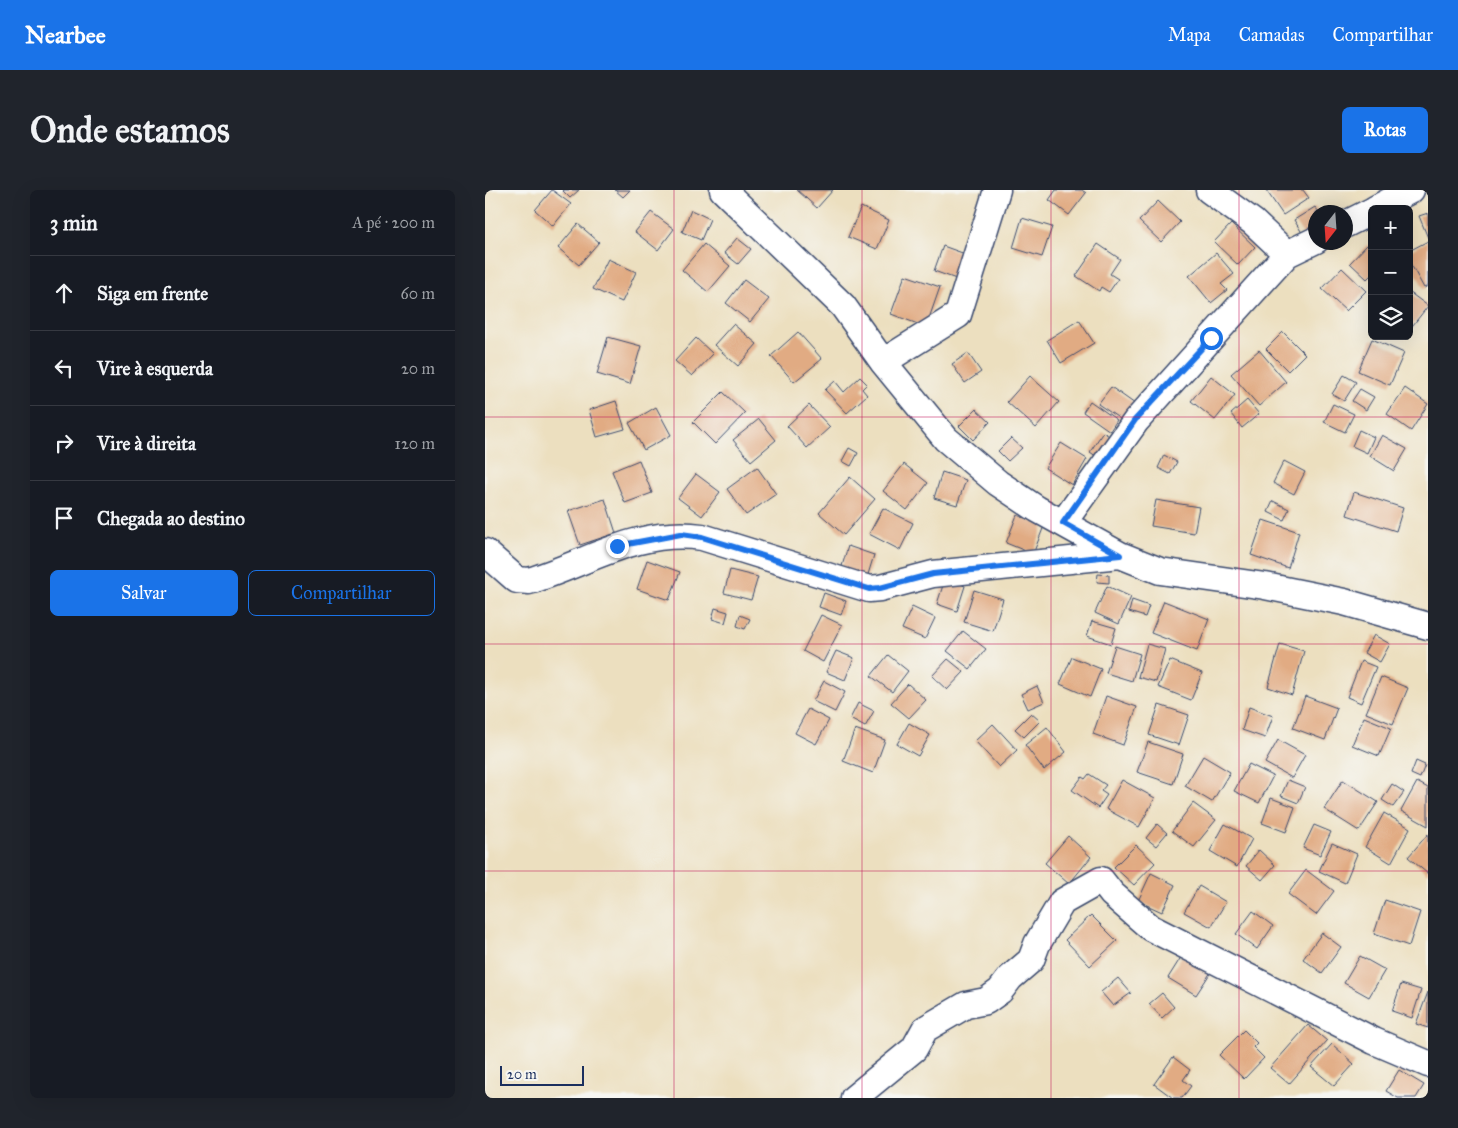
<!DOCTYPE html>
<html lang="pt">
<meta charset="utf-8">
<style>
:root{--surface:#171b24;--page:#20242c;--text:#f1f3f6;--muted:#9ea1a6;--line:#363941;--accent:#1a73e8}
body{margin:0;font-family:"IM FELL Great Primer",serif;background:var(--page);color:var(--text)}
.controls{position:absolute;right:15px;top:15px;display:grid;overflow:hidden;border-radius:8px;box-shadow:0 5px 20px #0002}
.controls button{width:45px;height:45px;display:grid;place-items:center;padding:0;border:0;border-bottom:1px solid var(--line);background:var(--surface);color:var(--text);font:25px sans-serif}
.compass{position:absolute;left:823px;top:15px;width:45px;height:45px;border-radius:50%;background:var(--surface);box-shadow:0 5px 20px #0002;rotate:197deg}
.scale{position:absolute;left:15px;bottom:12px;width:84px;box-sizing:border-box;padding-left:5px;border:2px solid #1b2f5e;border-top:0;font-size:14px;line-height:18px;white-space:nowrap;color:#1b2f5e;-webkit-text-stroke:4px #f6f6f2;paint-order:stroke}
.stop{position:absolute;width:15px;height:15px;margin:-11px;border:4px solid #1a73e8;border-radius:50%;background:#fff}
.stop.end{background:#1a73e8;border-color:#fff;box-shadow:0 1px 5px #0008}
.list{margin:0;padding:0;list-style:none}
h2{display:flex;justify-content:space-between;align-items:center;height:65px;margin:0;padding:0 20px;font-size:21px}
h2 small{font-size:16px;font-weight:400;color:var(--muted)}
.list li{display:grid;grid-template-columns:32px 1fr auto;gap:15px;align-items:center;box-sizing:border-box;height:75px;padding:0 20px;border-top:1px solid var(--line)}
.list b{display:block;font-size:19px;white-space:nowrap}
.list em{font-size:16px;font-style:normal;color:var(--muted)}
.actions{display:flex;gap:10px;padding:15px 20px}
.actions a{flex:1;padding:11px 0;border:1px solid var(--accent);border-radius:8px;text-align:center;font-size:18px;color:var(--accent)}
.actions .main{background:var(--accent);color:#fff}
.icon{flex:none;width:28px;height:28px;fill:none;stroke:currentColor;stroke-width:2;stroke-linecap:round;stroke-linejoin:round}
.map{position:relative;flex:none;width:943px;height:908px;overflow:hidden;border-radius:8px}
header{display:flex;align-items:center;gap:30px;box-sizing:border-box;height:70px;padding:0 25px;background:var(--accent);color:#fff}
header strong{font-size:24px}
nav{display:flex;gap:28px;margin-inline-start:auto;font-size:18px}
.intro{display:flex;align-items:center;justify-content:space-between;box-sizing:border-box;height:120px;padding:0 30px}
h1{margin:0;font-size:35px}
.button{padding:12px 22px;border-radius:8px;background:var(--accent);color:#fff;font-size:18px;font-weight:700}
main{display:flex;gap:30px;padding:0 30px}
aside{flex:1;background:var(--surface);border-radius:8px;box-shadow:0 5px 20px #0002}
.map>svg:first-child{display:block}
.building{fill:#e1ab83}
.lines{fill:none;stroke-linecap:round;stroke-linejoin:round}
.minor-casing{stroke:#3a496d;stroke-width:29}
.minor{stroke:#fff;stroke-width:26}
.route{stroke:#1a73e8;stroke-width:6}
.grid{fill:none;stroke:#c2185b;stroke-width:1;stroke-opacity:0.55}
</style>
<header>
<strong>Nearbee</strong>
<nav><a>Mapa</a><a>Camadas</a><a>Compartilhar</a></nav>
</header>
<div class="intro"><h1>Onde estamos</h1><a class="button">Rotas</a></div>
<main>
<aside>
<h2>3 min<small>A pé · 200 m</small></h2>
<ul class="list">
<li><svg class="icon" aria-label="ahead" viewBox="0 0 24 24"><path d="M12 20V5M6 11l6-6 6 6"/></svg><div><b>Siga em frente</b></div><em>60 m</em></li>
<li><svg class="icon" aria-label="left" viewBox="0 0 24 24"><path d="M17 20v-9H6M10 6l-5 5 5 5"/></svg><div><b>Vire à esquerda</b></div><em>20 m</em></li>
<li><svg class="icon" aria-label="right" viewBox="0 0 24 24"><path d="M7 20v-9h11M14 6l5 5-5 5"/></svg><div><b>Vire à direita</b></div><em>120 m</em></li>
<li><svg class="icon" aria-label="arrive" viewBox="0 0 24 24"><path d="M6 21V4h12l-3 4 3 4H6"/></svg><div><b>Chegada ao destino</b></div></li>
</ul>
<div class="actions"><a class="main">Salvar</a><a>Compartilhar</a></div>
</aside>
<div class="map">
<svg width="943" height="908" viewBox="0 0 943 908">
<rect width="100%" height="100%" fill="#f6f6f2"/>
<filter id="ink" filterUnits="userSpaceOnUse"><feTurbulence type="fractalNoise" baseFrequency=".02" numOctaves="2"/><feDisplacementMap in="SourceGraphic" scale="10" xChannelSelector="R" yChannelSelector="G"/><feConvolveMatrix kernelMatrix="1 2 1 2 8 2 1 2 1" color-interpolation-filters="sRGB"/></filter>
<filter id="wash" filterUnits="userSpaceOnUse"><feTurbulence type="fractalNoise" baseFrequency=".0096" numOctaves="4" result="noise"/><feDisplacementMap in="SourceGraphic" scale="20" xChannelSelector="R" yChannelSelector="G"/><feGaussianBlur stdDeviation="1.12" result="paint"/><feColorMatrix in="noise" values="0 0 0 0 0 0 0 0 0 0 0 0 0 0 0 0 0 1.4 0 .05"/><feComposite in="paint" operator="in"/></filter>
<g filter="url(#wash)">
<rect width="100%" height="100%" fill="#ecdfbf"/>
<g id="blocks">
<path class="building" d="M67 0 86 14 68 36 50 20Z
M77 0H94L85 8Z
M130 0H145L138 7Z
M312 0H348L332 18Z
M571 0H597L601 3 584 25 564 10Z
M781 0H818L824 8 798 25Z
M673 11 695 32 676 52 654 31Z
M376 17 404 30 392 59 363 47Z
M830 17 834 22H831V43L821 49 809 30Z
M206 20 225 29 216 50 197 42Z
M166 22 189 39 173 60 150 42Z
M943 23V48L934 26Z
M537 28 567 37 557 67 528 58Z
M93 34 114 52 94 75 73 58Z
M746 34 770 57 753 75 729 52Z
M252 48 266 59 253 74 239 63Z
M943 51V96L939 98 924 71V61Z
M219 54 245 76 223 102 197 80Z
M613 54 635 69 625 84 633 89 624 102 616 97 614 101 591 86Z
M882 55 887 59V84L882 89 865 73Z
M458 56 483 65 474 90 449 81Z
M731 63 749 84 736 94 742 100 726 113 704 86Z
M123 69 151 82 137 112 108 99Z
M857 78 881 101 861 121 837 99Z
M420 85 455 97 441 137 406 124Z
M259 90 284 109 265 132 241 113Z
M924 102 943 116 924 140Z
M594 130 609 153 576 173 562 150Z
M248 134 272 154 253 176 229 155Z
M313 142 337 169 309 192 286 166Z
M798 142 820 164 803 181 781 159Z
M123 147 156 156 145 194 112 184Z
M211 148 228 164 207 186 190 171Z
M887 149 919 163 905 195 873 181Z
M774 160 801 192 774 216 746 184Z
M483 163 496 182 480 193 467 174Z
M859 185 871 192 859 211 847 204Z
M545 186 574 212 551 238 522 212Z
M726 186 750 205 730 230 706 211Z
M375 187 382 194 377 199 382 205 362 223 340 200 350 191 359 202Z
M626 197 650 214 638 231 613 214Z
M920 198 943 214 926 241 902 224Z
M875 199 889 207 881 220 867 211Z
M238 202 260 223 230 254 208 232Z
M762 210 774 224 757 238 746 224Z
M131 211 140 239 112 247 104 220Z
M605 211 632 230 625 241 598 222Z
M848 214 869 224 860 242 839 232Z
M324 215 345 237 322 258 302 236Z
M171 217 186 245 159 260 144 233Z
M491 219 505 232 488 250 474 236Z
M274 229 291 250 266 271 248 250Z
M874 240 889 247 882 263 867 256Z
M618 242 632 251 618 271 605 262Z
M897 245 922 259 909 281 885 266Z
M526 248 537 258 523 271 513 261Z
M576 253 602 269 587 295 560 278Z
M364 258 373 263 366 276 357 271Z
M679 265 692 272 685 284 673 278Z
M154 270 167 303 140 313 127 281Z
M799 271 820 282 809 304 788 293Z
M419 274 443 293 422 320 398 301Z
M272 277 291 304 261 325 242 299Z
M457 282 481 290 472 315 449 308Z
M211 284 235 302 217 326 193 308Z
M365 287 390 309 359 345 334 323Z
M869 302 918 318 911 341 862 325Z
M120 309 131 343 95 355 83 321Z
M671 310 714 317 709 343 666 336Z
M788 311 804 319 799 330 783 322Z
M398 318 428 333 415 360 384 344Z
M532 325 559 336 548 364 521 353Z
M778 330 814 342 803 378 766 365Z
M363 356 389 365 381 391 355 383Z
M162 370 195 382 184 410 152 399Z
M245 380 273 387 266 410 239 403Z
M613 384 624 385V393L612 392Z
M460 389 480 396 472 421 452 414Z
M622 396 646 407 634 434 610 423Z
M489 400 518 409 508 441 479 432Z
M339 403 361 411 356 425 334 417Z
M647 410 664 416 660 427 644 422Z
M679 411 724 429 712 461 666 443Z
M427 417 450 428 440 449 417 439Z
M230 418 243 422 240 433 227 429Z
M255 425 265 429 260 439 252 436Z
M336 425 357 435 338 472 318 461Z
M607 431 631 438 626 454 602 446Z
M478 441 501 459 485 479 462 461Z
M889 445 905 454 895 472 879 463Z
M662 454 680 459 671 492 653 487Z
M795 454 819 461 807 505 783 497Z
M630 456 655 464 647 491 621 483Z
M351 461 369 468 360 490 341 482Z
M403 465 423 481 407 502 386 486Z
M587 467 616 479 605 507 575 494Z
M463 469 479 482 462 500 447 486Z
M685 470 717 483 706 510 673 497Z
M876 471 891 477 876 513 862 507Z
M896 487 923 498 908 534 881 523Z
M339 491 360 502 350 522 328 511Z
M423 494 441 510 424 528 406 513Z
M552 496 559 512 543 519 536 504Z
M621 506 652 517 638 555 608 544Z
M820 506 852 518 840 550 808 538Z
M373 513 389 521 380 537 365 529Z
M674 515 704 525 694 555 664 545Z
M764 517 788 526 780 548 757 540Z
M323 519 344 530 331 554 310 543Z
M546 523 555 531 539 547 530 539Z
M879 527 906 538 894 566 867 555Z
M424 533 445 545 433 566 412 554Z
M508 534 532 560 514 577 490 551Z
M562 537 581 562 559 580 540 555Z
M370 539 400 550 388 583 358 571Z
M793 550 820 565 807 588 780 573Z
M663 552 698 564 688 594 652 582Z
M718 566 745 582 727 612 700 596Z
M931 571 940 575 935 588 926 584Z
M764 574 788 586 774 613 749 601Z
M604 584 621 595 616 601 622 605 613 618 587 600 597 587 600 589Z
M637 590 670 608 654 637 621 619Z
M803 590 820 597 813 613 796 606Z
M858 590 893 612 874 641 839 619Z
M932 592 943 598V636L916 621Z
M907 594 919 602 908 617 897 610Z
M786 608 810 617 801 642 777 633Z
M708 613 731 630 709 657 687 641Z
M899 623 925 638 906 673 880 657Z
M672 634 682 643 671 656 661 648Z
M740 634 767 649 752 677 725 661Z
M829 635 846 642 835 665 818 658Z
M943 644V684L923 667Z
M583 646 606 667 584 694 560 673Z
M847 653 872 664 860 693 834 681Z
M651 655 670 673 649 695 629 677Z
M774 660 790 675 777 690 761 676Z
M821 680 849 701 831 725 803 704Z
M666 683 690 695 677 722 653 711Z
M714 696 741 712 726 737 699 722Z
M900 710 935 722 924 756 889 744Z
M768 721 788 736 772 759 751 744Z
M606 725 632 751 605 776 580 750Z
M837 743 856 757 837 783 818 769Z
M698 764 726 782 711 805 683 788Z
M875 766 900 780 884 807 859 793Z
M633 788 646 803 628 816 616 802Z
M916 794 936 800 927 828 907 821Z
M943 802V838L931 834Z
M677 803 689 817 677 828 664 814Z
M823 835 842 851 804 894 785 878Z
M759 840 772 853 768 857 779 868 759 889 734 865Z
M847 854 869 874 849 896 826 877Z
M688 867 705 880 698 890 706 896 697 908H688L669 894Z
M914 880 939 895 931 908H913L901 901Z"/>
</g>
</g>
<g filter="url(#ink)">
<use href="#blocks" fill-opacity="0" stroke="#3a496d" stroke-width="1"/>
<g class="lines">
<defs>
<path id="minor" d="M238 0 358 116 398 172 461 249 513 293 552 319 635 365 675 381 780 396 859 412 943 436
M724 0 768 32 802 64
M890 19 926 0
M861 34 887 21
M398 172 473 125 512 0
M578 333 651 231 802 64 831 50
M0 362 32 390 44 391C103 373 152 338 217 347L384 399 395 398 448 384 635 365
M369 908 429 859 440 839 481 815 501 811 515 801 525 788 546 770 552 754 577 712 616 690 627 704 666 738 889 851 943 874"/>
</defs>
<use href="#minor" class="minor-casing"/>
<use href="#minor" class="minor"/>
</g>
</g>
<g class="lines" filter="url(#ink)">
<path class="route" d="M132 356 196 344 217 347 384 399 395 398 448 384 635 365 578 333 650 230 726 148"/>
</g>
<path class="grid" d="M189 0V908M377 0V908M566 0V908M754 0V908M0 227H943M0 454H943M0 681H943"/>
</svg>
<div class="controls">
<button>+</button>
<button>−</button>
<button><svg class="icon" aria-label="layers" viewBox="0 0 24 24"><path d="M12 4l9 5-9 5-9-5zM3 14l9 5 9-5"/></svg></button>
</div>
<svg class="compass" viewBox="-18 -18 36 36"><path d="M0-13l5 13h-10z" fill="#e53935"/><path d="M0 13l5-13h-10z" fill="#9ea1a6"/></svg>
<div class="scale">20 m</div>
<div class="stop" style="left:726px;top:148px"></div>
<div class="stop end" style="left:132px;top:356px"></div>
</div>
</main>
